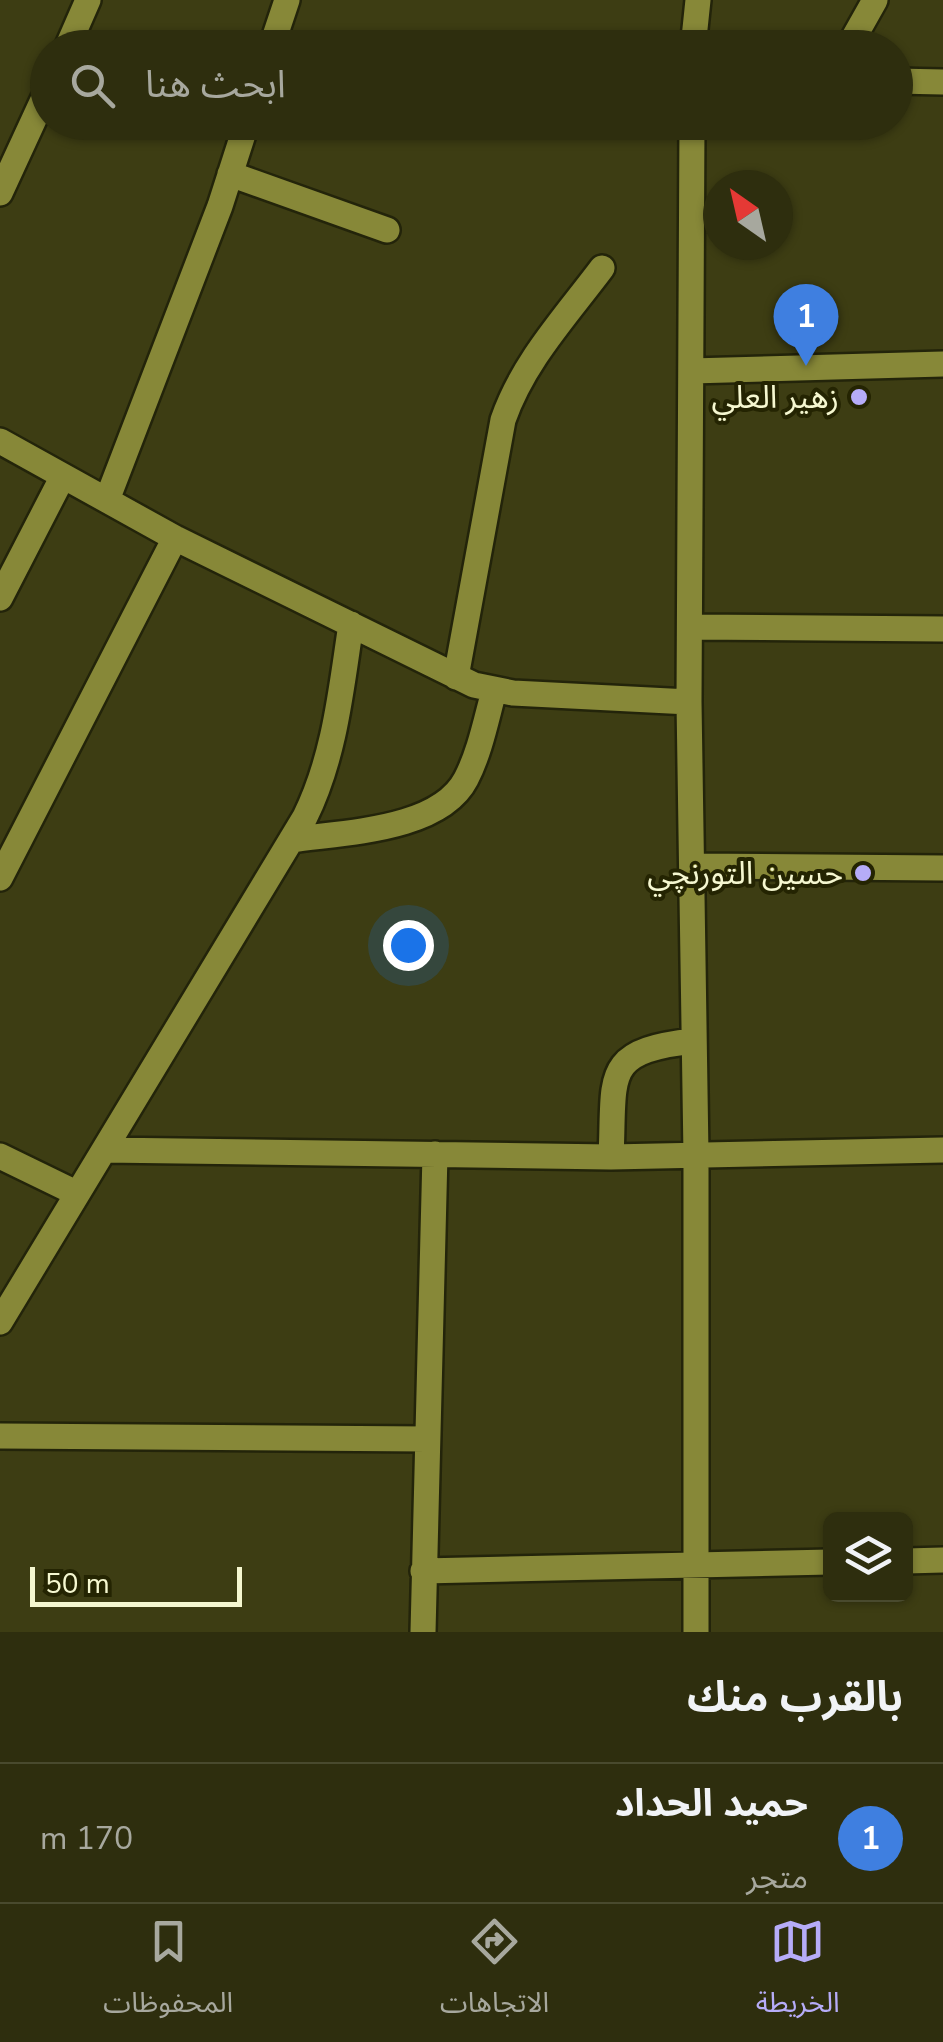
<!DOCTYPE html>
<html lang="ar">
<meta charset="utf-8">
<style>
:root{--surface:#2e2e0e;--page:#363617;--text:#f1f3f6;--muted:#a7a89e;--line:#494a2e;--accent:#b6acf8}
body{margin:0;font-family:"Nunito Sans","Noto Sans Arabic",sans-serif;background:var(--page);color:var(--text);direction:rtl}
.controls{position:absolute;right:30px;bottom:30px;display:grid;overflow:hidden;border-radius:15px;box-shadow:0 2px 8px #0004}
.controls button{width:90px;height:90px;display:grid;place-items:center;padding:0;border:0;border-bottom:2px solid var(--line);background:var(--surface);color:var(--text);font:50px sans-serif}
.compass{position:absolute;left:703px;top:170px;width:90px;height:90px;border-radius:50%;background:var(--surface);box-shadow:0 2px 8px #0004;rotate:326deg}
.scale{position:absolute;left:30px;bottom:25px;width:212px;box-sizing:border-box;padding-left:10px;border:5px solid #f5f7d0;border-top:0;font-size:28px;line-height:35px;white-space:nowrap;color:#f5f7d0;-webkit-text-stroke:8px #242402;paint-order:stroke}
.you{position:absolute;left:408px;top:945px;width:35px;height:35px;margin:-25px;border:8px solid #fff;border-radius:50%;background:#1a73e8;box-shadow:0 0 0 15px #1a73e833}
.badge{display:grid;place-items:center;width:65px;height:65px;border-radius:50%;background:var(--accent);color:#fff;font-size:32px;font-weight:700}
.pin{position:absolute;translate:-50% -82px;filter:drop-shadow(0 2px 5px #0008)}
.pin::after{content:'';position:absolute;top:52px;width:35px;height:30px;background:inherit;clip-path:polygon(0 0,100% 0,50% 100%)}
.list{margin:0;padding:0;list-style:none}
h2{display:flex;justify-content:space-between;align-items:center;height:130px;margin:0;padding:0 40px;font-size:42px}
h2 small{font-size:32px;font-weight:400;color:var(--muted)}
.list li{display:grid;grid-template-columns:65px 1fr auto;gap:30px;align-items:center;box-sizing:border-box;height:140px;padding:0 40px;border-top:2px solid var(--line)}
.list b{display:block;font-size:38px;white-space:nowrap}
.list p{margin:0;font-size:32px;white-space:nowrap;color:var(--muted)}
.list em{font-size:32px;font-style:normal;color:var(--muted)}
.icon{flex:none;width:55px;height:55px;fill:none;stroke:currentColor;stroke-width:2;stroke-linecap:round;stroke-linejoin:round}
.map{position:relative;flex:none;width:943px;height:1632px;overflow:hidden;direction:ltr}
.search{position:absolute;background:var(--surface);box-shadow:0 2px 8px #0004;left:30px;right:30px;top:30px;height:110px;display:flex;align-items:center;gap:25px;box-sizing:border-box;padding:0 35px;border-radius:55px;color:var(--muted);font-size:38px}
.sheet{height:270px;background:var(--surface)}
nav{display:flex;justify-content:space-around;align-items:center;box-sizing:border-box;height:140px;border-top:2px solid var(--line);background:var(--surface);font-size:28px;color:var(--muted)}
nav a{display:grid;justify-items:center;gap:5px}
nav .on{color:var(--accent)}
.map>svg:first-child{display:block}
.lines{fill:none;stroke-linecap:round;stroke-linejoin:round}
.street-casing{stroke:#23240a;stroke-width:30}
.street{stroke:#878838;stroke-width:25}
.poi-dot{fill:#b6acf8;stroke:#242402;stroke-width:4}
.labels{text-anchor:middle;stroke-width:8;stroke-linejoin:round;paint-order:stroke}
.poi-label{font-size:32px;fill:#f5f7d0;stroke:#242402;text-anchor:end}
</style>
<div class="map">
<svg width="943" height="1632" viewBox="0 0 943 1632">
<rect width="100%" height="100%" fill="#3d3d13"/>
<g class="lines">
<defs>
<path id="street" d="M67 48 88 0
M271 48 287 0
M693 48 698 0
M848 48 875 0
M896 81 943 82
M692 122 689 702 696 1155V1632
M230 174 387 230
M0 193 48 89
M691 371 943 364
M0 441 175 538 474 685 513 693 689 702
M107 500 220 206 247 122
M0 598 63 476
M690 627 943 629
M456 677 503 420C523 362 566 316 602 268
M291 840C343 832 439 831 466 779 480 752 486 720 494 691
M692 866 943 868
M0 878 175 538
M104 1150 611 1157 943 1150
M0 1156 76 1193
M611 1157C615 1075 601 1051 694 1041
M0 1322 305 817C335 756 341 690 351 624
M0 1436 427 1439
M906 1561 943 1560
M423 1571 830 1562
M423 1632 435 1154"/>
</defs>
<use href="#street" class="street-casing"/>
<use href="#street" class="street"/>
</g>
<g class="poi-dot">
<circle cx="859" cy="397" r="10"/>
<circle cx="863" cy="873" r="10"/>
</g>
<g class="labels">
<g class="poi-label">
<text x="839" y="408">زهير العلي</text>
<text x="843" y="884">حسين التورنچي</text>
</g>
</g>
</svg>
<div class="controls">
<button><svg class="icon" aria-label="layers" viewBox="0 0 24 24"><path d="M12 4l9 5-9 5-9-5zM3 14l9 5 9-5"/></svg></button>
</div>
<svg class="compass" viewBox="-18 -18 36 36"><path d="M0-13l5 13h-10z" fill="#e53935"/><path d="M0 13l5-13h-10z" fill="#a7a89e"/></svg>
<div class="scale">50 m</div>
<div class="you"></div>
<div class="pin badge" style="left:806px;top:366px;background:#3f7fe0">1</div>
<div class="search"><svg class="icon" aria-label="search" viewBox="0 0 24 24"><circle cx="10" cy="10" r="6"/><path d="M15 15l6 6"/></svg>ابحث هنا</div>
</div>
<section class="sheet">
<h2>بالقرب منك<small></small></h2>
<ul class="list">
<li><span class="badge" style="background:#3f7fe0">1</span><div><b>حميد الحداد</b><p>متجر</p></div><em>170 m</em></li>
</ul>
</section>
<nav>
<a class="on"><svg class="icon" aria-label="map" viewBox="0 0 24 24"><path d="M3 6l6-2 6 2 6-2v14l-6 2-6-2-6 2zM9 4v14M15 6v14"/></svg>الخريطة</a>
<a><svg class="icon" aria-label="directions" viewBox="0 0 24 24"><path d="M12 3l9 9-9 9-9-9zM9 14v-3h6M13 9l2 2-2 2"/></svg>الاتجاهات</a>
<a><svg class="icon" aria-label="saved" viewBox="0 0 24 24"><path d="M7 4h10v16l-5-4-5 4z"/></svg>المحفوظات</a>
</nav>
